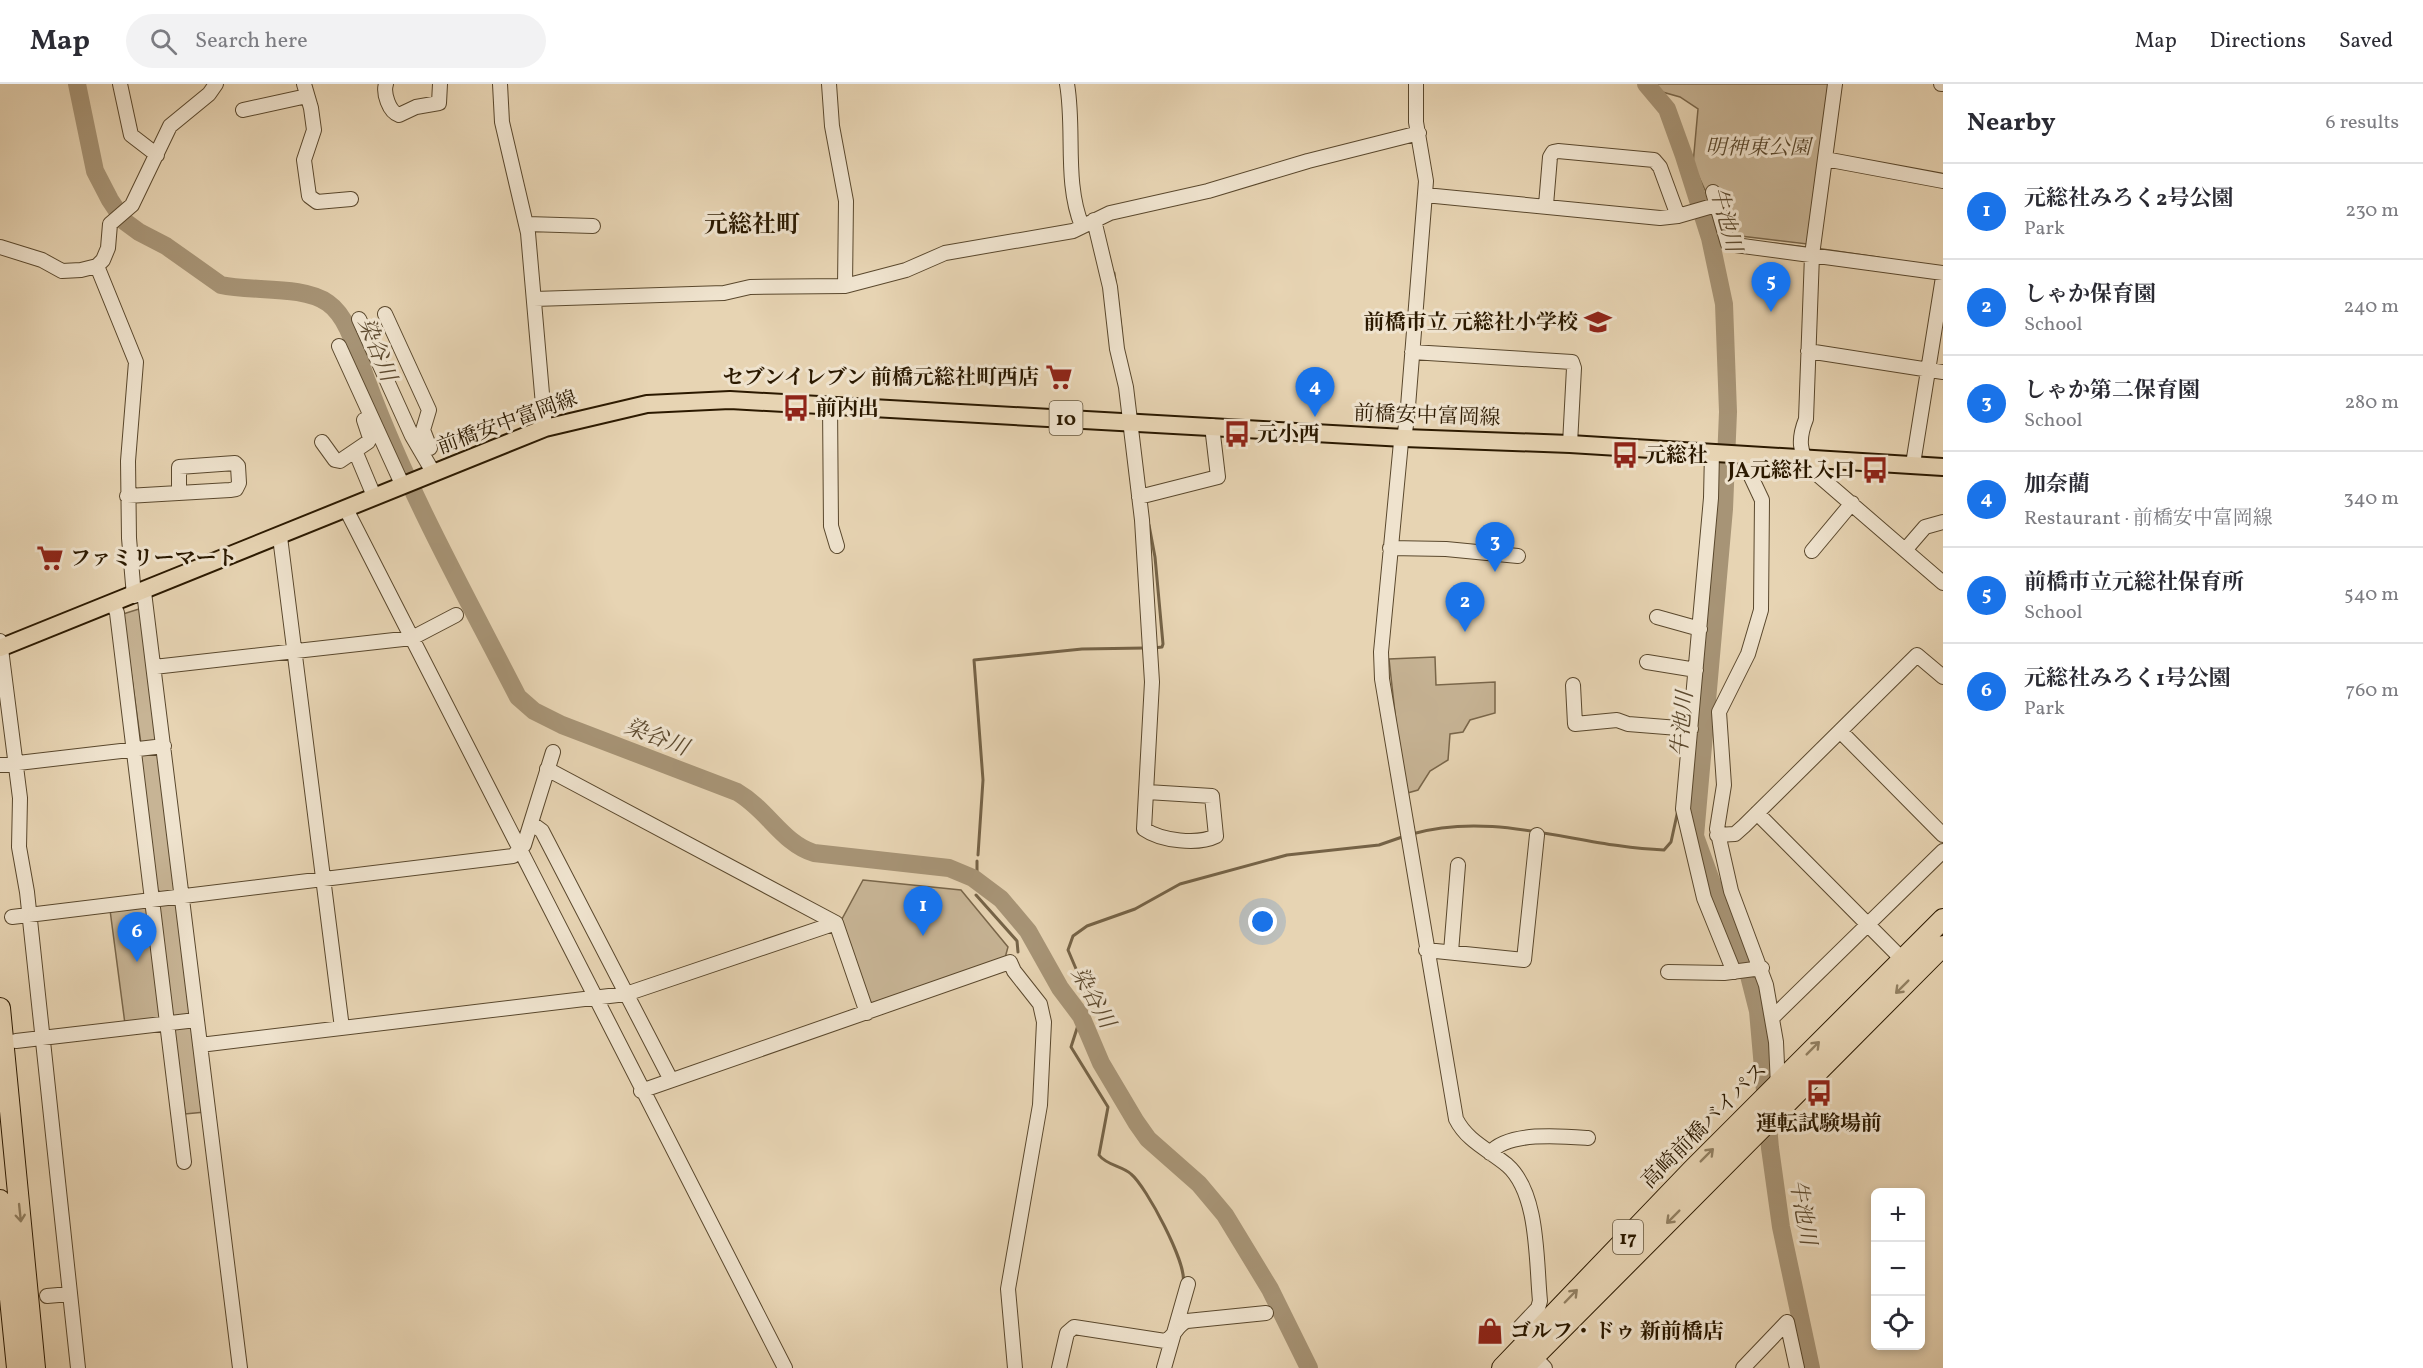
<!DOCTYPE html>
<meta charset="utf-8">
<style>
:root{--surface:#fff;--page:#f2f2f3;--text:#2b2b33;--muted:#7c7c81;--line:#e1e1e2;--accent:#1a73e8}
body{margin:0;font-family:Vollkorn,"Noto Serif JP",serif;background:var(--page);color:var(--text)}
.controls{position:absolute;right:18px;bottom:18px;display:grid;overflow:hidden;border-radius:9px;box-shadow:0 3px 9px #0003}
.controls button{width:54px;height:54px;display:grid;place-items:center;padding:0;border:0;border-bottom:2px solid var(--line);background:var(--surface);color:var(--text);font:30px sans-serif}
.you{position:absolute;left:1263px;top:838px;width:21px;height:21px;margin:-15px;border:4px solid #fff;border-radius:50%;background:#1a73e8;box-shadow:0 0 0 9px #1a73e833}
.badge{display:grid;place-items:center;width:39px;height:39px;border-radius:50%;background:var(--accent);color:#fff;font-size:20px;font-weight:700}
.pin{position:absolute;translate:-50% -50px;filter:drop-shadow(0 2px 3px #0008)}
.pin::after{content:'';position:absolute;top:32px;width:21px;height:18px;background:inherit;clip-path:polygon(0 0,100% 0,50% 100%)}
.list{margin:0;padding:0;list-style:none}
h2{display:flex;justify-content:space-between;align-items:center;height:78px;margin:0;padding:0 24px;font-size:26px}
h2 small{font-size:20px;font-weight:400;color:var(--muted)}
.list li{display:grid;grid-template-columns:39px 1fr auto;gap:18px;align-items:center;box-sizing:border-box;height:96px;padding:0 24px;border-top:2px solid var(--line)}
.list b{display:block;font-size:22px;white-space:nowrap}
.list p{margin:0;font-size:20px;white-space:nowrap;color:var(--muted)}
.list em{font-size:20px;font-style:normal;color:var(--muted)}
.icon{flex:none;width:33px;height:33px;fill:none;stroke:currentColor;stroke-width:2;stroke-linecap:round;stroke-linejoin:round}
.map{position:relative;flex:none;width:1943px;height:1284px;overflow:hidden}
header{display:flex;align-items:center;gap:36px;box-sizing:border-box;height:84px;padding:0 30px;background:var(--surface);border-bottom:2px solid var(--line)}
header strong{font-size:28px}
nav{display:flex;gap:33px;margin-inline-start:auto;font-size:21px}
.search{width:420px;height:54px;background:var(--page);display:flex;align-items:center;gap:15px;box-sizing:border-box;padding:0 21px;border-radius:33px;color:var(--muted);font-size:22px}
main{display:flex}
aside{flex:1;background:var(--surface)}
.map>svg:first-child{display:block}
.green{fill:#c7b495;stroke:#79664a;stroke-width:1.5}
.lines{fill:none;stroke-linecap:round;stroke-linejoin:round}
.stream{stroke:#756347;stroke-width:3}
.river{stroke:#a79476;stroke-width:18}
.minor-casing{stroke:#5a482d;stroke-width:16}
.major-casing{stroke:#2b1900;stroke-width:20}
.highway-casing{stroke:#2b1900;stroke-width:22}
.minor{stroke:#efe3ce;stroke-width:14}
.major{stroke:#e7d4b3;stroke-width:16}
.highway{stroke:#e7d4b3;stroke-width:20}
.oneway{stroke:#928062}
.labels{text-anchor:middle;stroke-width:6;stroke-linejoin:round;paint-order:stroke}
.shield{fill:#efe3ce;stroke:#66563e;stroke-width:1.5}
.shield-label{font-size:20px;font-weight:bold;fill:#2b1900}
.park-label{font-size:21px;font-style:italic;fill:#5a482d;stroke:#efe3ce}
.poi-label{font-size:21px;font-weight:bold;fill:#2b1900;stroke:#efe3ce;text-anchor:start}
.street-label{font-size:21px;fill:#2b1900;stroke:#efe3ce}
.water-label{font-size:22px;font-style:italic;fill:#5d4a2f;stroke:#efe3ce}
.quarter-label{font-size:24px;font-weight:bold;fill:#2b1900;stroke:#efe3ce}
</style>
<header>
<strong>Map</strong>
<div class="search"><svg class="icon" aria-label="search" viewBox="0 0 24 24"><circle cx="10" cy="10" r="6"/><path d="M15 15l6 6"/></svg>Search here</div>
<nav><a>Map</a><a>Directions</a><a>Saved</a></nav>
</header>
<main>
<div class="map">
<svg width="1943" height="1284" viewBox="0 0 1943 1284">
<rect width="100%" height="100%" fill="#e7d4b3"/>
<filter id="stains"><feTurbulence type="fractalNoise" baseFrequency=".00333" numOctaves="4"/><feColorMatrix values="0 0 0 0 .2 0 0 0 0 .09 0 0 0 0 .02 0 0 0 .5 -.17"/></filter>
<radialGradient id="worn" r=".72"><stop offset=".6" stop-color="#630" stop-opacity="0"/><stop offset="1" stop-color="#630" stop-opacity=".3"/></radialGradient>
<path class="green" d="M1655 0H1831L1807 160 1732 151 1711 119 1693 80 1698 25 1680 13 1659 7Z
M142 524 158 654 154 658 141 660 123 530Z
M1435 573 1436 601 1495 598V629L1470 636 1463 648 1450 650 1448 676 1430 687 1418 706 1404 710 1389 575Z
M156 667 160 670 177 803 174 807 162 809 157 806 139 673 143 669Z
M863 796 961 806 1008 863 1005 874 872 919 867 916 842 841V835Z
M174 817 179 821 191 927 188 932 175 933 171 929 158 824 161 819Z
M146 822 164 931 159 935 125 940 110 826Z
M189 940 194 944 205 1028 185 1030 174 946 177 942Z"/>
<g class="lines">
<path class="stream" d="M1710 154H1721
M1775 160 1808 164
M1817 165 1879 174
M1114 189 1121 245
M1149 441 1155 473 1163 560 1162 563 1154 564
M1412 750C1497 726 1578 763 1664 766L1671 758 1678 726
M978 771 983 696 974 576 1082 565 1145 564
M977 804V777
M976 811 1017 857 1018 868
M1088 913 1068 866 1073 852 1087 842 1135 825 1180 800 1287 771 1379 761 1405 752
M1081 932 1071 963 1108 1023 1099 1071C1106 1081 1122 1082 1131 1090 1146 1102 1188 1181 1183 1199"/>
<path class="river" d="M77 0 95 87 110 116 124 137 139 148 166 162 221 201C252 208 303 201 328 219 351 235 358 276 368 300 408 408 465 510 518 613L534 627 562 641 737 708C768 726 782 759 814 769L949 784 973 794 1001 815 1028 847 1060 904 1081 932 1101 979 1136 1038 1148 1055 1199 1100 1225 1131 1270 1205 1309 1284
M1646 0 1667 25 1684 72 1710 154 1724 220 1728 328 1724 425 1695 752 1727 841 1744 872 1758 927 1770 1064 1781 1143 1811 1284"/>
<defs>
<path id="minor" d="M120 0 131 51 157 71
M304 0 311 24 314 46 304 76 309 112 317 118 351 115
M386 0C383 9 389 28 399 31L416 23 439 19 440 0
M500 0 502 38 528 149 545 344
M829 0 832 42 846 117 845 202
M1067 0C1075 46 1064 98 1082 142
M1416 0V38L1426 97 1407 335 1404 354 1401 358 1381 568 1382 595 1456 1035C1467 1057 1489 1066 1507 1081 1539 1109 1536 1177 1540 1217L1538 1224 1520 1243 1524 1268
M1835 0 1812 171 1806 335C1798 355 1799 368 1811 385L1943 499
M1941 0H1943
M243 26 307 12
M1825 75 1943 97
M1713 108 1728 160 1943 189
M1425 111 1660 134 1678 132 1716 121
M1546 121 1550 73 1553 68 1558 67 1654 76 1660 83 1678 132
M1094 136 1110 203 1117 265 1126 303 1142 436 1152 598 1144 745C1161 757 1198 761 1216 752L1212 712 1147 708
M527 140 593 142
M0 163 42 176 62 187 81 186 97 182 103 176 108 164 110 140 132 121 170 42 209 10 216 0
M97 182 136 278 128 377 129 454 134 512
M534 215 724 209 750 203 845 202 906 186 945 169 1073 147 1110 129 1208 107 1308 77 1419 49
M385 230 429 326 423 346 430 364
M359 235 412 352 433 388
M339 262 402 400
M1808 267 1943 288
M1412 268 1572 278 1574 284 1570 360
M830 320 831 442 837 462
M322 358 335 376 340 377 368 358 370 354 364 336
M1712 368 1711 414 1683 725 1704 814 1734 888
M356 369 374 412
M1745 370 1746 382 1762 416 1761 526 1748 570 1719 628 1724 701 1717 745 1731 807 1766 901 1776 958 1778 1003
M1913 380 1943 193
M127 412 230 406 236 405 239 399 238 382 235 379 179 383V409
M1139 413 1218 393 1212 342
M346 425 785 1284
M280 453 342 944
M1390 464 1446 465 1518 472
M1906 465 1925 443 1943 438
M1812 467 1852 419
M144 508 240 1284
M113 519 117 529 184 1078
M1657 533 1700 545
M0 557 20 714 19 763 27 808 78 1284
M1647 578 1696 586
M154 583 412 554 456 531
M1573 601 1575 640 1617 636 1628 640 1691 645
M1841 648 1943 751
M1 681 164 662
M547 685 836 839 867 929
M1757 729 1902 875
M531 739 542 747 671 996
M1717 751 1735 750 1744 742 1917 571 1943 593
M12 833 513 772 524 761 553 668
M1426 866 1524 876 1537 751
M1451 868 1458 781
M1668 888 1724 889 1762 884
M1773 933 1943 767
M16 957 196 936
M200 961 626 910 836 839
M641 1007 1010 878 1014 887 1040 920 1044 938 1040 1021 1008 1205 1015 1284
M1490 1069C1508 1047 1563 1052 1588 1054
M47 1212 70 1210
M1787 1238 1797 1284
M1529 1267 1545 1284
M1059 1284 1067 1249 1074 1243 1165 1257C1175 1253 1176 1241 1187 1237L1266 1229
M1164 1284 1188 1200
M1743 1284 1787 1238"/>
<path id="major" d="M0 564 545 344 647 320 730 316 1404 354 1570 360 1943 383"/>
<path id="highway" d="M0 924 35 1284
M0 1116 17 1284
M1502 1284 1693 1085 1943 835
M1523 1284 1943 862"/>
</defs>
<use href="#minor" class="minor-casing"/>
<use href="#major" class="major-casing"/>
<use href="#highway" class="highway-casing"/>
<use href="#minor" class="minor"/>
<use href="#major" class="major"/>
<use href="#highway" class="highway"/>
</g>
<defs><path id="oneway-shaft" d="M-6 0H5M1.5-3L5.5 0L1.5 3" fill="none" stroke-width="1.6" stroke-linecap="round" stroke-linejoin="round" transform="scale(1.5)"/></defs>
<g class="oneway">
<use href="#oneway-shaft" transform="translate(1902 903) rotate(135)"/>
<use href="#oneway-shaft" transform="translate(1813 964) rotate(-45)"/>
<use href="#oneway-shaft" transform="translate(1707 1071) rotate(-45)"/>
<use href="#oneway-shaft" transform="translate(20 1129) rotate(84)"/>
<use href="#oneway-shaft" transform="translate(1673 1133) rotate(135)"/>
<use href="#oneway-shaft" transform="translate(1571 1212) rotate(-46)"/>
</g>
<defs>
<symbol id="school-bare" viewBox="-9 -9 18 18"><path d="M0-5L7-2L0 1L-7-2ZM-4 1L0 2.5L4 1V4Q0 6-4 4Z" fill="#8f2418" stroke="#efe3ce" stroke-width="2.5" paint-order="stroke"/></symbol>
<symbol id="supermarket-bare" viewBox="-9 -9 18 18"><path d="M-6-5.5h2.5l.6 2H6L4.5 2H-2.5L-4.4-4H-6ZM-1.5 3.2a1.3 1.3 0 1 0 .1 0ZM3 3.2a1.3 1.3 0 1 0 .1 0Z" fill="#8f2418" stroke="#efe3ce" stroke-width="2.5" paint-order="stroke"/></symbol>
<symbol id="bus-bare" viewBox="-9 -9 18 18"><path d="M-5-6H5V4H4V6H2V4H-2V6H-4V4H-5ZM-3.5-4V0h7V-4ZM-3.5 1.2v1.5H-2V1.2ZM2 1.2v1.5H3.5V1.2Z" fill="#8f2418" stroke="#efe3ce" stroke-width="2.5" paint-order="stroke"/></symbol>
<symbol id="shop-bare" viewBox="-9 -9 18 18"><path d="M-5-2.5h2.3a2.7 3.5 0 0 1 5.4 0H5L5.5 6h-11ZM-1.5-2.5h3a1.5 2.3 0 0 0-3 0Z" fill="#8f2418" stroke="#efe3ce" stroke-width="2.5" paint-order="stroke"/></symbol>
</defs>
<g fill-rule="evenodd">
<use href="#school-bare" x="1579" y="219" width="38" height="38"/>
<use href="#supermarket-bare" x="1040" y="274" width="38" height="38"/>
<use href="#bus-bare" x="777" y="305" width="38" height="38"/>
<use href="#bus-bare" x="1218" y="331" width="38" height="38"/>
<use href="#bus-bare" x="1606" y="352" width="38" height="38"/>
<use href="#bus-bare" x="1856" y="367" width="38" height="38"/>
<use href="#supermarket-bare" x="31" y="455" width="38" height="38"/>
<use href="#bus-bare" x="1800" y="990" width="38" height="38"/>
<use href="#shop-bare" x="1471" y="1228" width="38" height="38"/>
</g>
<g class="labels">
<g class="shield">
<rect x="1049.5" y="317" width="33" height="34" rx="4.5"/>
<rect x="1613" y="1136" width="30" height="34" rx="4.5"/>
</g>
<g class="shield-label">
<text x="1066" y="341">10</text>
<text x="1628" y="1160">17</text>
</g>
<g class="park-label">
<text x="1758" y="70">明神東公園</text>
</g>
<g class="poi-label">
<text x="1578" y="245" text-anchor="end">前橋市立 元総社小学校</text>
<text x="1039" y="300" text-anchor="end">セブンイレブン 前橋元総社町西店</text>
<text x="816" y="331">前内出</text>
<text x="1257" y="357">元小西</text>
<text x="1645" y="378">元総社</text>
<text x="1855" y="393" text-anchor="end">JA元総社入口</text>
<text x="70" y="481">ファミリーマート</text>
<text x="1819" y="1046" text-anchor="middle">運転試験場前</text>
<text x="1510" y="1254">ゴルフ・ドゥ 新前橋店</text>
</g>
<g class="street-label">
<text transform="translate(1427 331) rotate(2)" y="7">前橋安中富岡線</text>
<text transform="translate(507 338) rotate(-20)" y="7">前橋安中富岡線</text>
<text transform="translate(1704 1041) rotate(-45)" y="7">高崎前橋バイパス</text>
</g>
<g class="water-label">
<text transform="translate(1727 135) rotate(75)" y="8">牛池川</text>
<text transform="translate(378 265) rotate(68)" y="8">染谷川</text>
<text transform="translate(1681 640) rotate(-85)" y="8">牛池川</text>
<text transform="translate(657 652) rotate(21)" y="8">染谷川</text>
<text transform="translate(1094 913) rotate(61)" y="8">染谷川</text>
<text transform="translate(1804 1128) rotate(80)" y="8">牛池川</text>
</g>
<g class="quarter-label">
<text x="752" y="148">元総社町</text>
</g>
</g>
<rect width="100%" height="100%" filter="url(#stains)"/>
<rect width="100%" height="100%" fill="url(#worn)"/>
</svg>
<div class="controls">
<button>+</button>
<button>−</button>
<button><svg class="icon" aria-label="locate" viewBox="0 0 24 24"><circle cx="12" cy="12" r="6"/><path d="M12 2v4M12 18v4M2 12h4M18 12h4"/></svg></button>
</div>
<div class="you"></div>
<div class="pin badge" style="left:923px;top:852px">1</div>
<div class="pin badge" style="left:1465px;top:548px">2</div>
<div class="pin badge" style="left:1495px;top:488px">3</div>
<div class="pin badge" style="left:1315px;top:333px">4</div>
<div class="pin badge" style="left:1771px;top:228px">5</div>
<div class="pin badge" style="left:137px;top:878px">6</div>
</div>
<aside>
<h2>Nearby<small>6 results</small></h2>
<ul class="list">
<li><span class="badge">1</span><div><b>元総社みろく2号公園</b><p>Park</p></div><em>230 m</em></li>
<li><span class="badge">2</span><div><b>しゃか保育園</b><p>School</p></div><em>240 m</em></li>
<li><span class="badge">3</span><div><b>しゃか第二保育園</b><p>School</p></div><em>280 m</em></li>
<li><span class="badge">4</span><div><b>加奈藺</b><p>Restaurant · 前橋安中富岡線</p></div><em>340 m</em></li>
<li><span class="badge">5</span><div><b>前橋市立元総社保育所</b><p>School</p></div><em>540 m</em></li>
<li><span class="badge">6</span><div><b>元総社みろく1号公園</b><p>Park</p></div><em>760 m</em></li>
</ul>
</aside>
</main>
